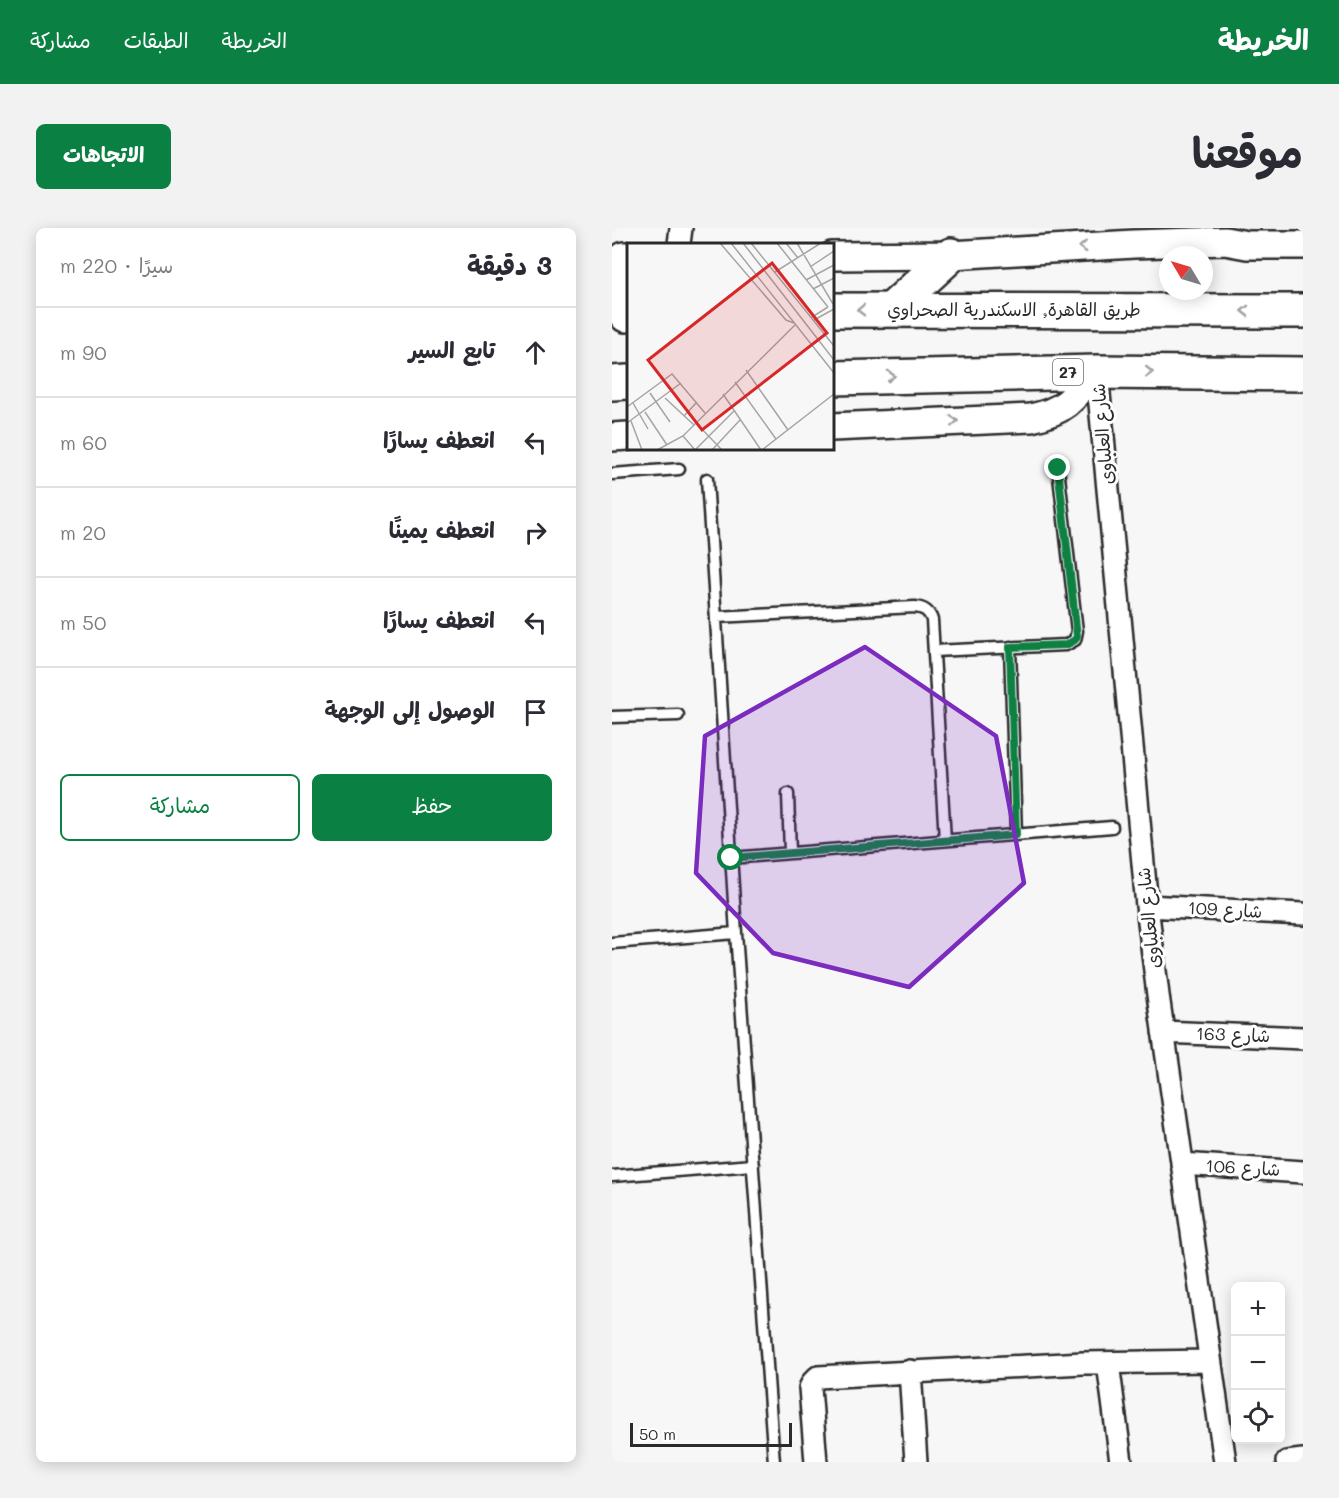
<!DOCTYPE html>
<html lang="ar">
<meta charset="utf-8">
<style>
:root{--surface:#fff;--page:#f2f2f3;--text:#2b2b33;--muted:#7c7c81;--line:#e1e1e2;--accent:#0b8043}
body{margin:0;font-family:Mali,"Playpen Sans Arabic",sans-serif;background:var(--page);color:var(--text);direction:rtl}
.controls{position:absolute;right:18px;bottom:18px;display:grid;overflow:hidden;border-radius:9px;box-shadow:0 3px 15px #0003}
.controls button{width:54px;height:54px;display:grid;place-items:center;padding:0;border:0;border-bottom:2px solid var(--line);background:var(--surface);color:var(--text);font:30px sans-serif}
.compass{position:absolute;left:547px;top:18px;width:54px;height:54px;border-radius:50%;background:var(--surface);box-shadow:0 3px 15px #0003;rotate:308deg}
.scale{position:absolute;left:18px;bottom:15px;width:162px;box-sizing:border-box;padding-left:6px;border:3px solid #2b2b2b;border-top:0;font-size:16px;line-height:21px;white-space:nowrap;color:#2b2b2b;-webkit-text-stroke:4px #fff;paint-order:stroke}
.stop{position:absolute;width:18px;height:18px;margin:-14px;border:4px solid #0b8043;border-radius:50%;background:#fff}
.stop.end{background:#0b8043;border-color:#fff;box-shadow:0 2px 6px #0008}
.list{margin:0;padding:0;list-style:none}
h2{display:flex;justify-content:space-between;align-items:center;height:78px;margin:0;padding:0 24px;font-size:26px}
h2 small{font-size:20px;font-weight:400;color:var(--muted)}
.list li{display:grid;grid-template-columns:39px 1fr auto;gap:18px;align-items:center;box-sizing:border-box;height:90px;padding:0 24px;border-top:2px solid var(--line)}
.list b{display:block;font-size:22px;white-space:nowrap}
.list em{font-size:20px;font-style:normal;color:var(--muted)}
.actions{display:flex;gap:12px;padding:18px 24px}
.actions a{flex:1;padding:14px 0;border:2px solid var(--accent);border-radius:9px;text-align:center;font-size:21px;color:var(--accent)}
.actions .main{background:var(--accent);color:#fff}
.icon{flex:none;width:33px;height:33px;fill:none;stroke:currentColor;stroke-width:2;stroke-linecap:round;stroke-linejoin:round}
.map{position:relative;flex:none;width:691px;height:1234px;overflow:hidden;direction:ltr;border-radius:9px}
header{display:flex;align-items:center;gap:36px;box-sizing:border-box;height:84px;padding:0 30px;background:var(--accent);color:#fff}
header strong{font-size:28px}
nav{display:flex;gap:33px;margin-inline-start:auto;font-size:21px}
.intro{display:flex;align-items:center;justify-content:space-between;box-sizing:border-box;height:144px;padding:0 36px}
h1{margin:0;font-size:42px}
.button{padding:15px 27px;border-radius:9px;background:var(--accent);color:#fff;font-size:21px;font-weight:700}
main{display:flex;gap:36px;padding:0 36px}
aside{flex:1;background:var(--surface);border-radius:9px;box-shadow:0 3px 15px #0003}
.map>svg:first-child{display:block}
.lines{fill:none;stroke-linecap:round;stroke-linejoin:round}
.service-casing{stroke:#2b2b2b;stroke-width:15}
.minor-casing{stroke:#2b2b2b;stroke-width:26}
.tertiary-casing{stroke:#2b2b2b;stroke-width:32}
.motorway-casing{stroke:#2b2b2b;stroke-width:38}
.service{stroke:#fff;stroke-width:10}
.minor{stroke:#fff;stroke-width:21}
.tertiary{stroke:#fff;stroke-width:27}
.motorway{stroke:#fff;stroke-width:33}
.oneway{stroke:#a0a0a0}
.route{stroke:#0b8043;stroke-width:8}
.marked{fill:#7b2cbf;fill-opacity:0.2;stroke:#7b2cbf;stroke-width:4.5;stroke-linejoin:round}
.labels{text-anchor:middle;stroke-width:6;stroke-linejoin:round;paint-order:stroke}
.shield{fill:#fff;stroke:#6b6b6b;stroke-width:1.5}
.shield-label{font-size:16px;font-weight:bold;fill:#2b2b2b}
.street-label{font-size:18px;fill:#2b2b2b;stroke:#fff}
.inset-road{fill:none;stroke:#a5a5a5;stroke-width:1.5}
.view{fill:#d62828;fill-opacity:0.15;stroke:#d62828;stroke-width:3}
.inset-edge{fill:none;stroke:#2b2b2b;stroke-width:3}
</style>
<header>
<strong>الخريطة</strong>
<nav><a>الخريطة</a><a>الطبقات</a><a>مشاركة</a></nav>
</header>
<div class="intro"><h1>موقعنا</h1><a class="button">الاتجاهات</a></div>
<main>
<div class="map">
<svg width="691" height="1234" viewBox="0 0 691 1234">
<rect width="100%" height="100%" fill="#f7f7f7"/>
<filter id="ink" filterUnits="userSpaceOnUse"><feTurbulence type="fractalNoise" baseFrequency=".0167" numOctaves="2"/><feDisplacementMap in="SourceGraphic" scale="12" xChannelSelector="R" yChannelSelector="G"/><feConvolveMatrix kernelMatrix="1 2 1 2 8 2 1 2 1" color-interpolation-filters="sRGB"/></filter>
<g filter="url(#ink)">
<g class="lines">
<defs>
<path id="service" d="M0 246 67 241
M95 251 124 705 162 1234
M104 389 303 379C312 380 317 383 320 392L333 612
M398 419 404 607
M322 423 454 417 463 412 465 403 446 240
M0 489 66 487
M176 566 178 625
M119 630 500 599
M0 715 124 705
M0 948 141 937"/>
<path id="minor" d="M67 16 69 0
M485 144 535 678 546 767 613 1234
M535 678 691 686
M551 804 691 810
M570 936 691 944
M496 1135 509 1234
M298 1143 304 1234
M204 1234 198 1160 201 1154 206 1149 471 1135 598 1133
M675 1234 691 1232"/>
<path id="tertiary" d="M220 28 339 27 522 16 613 13 635 17H691
M220 199 419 190C449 184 465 172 477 144
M0 209 16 208"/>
<path id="motorway" d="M13 31 14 87
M280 81 339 27
M220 82 691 83
M220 150 485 144 691 146
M0 155 16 154"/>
</defs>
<use href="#service" class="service-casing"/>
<use href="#minor" class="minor-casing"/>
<use href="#tertiary" class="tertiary-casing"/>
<use href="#motorway" class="motorway-casing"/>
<use href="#service" class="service"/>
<use href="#minor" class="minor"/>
<use href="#tertiary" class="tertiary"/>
<use href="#motorway" class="motorway"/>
</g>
<defs><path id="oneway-chevron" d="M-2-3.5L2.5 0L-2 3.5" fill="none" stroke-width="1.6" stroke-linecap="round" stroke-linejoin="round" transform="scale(1.5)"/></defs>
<g class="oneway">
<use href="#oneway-chevron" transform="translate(471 19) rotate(177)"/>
<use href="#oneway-chevron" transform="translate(249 82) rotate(179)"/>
<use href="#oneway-chevron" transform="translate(633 83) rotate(-180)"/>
<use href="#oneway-chevron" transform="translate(537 144) rotate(1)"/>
<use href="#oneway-chevron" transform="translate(279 148) rotate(-1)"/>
<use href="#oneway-chevron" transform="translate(342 193) rotate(-3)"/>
</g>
</g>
<g class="lines" filter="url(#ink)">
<path class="route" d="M119 630 404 607 398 419 454 417 463 412 465 408 446 240"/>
</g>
<path class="marked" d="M253 419 384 508 412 655 297 759 161 725 84 645 93 508Z"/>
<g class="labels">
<rect class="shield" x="441" y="131" width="30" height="26" rx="4.5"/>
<g class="shield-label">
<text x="456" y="150">27</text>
</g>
<g class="street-label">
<text x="402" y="88">طريق القاهرة, الاسكندرية الصحراوي</text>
<text transform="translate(491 206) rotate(-95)" y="6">شارع العلباوى</text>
<text transform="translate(613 682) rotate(3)" y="6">شارع 109</text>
<text transform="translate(537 690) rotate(-96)" y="6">شارع العلباوى</text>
<text transform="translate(621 807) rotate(2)" y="6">شارع 163</text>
<text transform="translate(631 940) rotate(3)" y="6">شارع 106</text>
</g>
</g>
<g transform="translate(15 15)">
<rect width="207" height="207" fill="#f7f7f7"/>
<path class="inset-road" d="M93 0 159 77 167 80M104 0 207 130M116 0 207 117M124 0 207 103M150 0 201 64M159 0 171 15M170 0 206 61M183 24 207 8M148 29 194 0M179 37 207 22M186 46 207 35M185 74 201 64M187 77 207 66M119 127 161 187M108 139 149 196M23 150 43 179M96 151 134 207M38 155 67 182M6 160 21 186M0 164 45 131 78 170M18 169 40 202M57 173 70 159M4 178 15 207M0 180 54 140M69 180 95 207M56 193 68 207M30 207 56 193 169 81M68 207 107 168M85 207 113 177M135 207 207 151"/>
<path class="view" d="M145 20 200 90 75 187 21 117Z"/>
<rect width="207" height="207" class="inset-edge"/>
</g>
</svg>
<div class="controls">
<button>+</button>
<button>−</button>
<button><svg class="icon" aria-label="locate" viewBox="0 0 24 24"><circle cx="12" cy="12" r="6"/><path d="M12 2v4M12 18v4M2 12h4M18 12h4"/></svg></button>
</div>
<svg class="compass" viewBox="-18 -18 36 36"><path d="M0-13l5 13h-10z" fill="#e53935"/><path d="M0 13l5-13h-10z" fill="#7c7c81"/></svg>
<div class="scale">50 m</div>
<div class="stop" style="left:119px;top:630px"></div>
<div class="stop end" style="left:446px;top:240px"></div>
</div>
<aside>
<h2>3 دقيقة<small>سيرًا · 220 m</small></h2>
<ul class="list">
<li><svg class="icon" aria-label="ahead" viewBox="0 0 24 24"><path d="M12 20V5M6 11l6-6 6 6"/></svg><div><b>تابع السير</b></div><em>90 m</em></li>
<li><svg class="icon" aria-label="left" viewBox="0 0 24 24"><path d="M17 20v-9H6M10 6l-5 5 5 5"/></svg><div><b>انعطف يسارًا</b></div><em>60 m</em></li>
<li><svg class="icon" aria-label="right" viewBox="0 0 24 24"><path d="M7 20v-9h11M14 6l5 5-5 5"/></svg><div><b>انعطف يمينًا</b></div><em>20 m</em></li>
<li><svg class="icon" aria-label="left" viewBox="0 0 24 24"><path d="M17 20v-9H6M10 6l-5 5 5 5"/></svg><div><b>انعطف يسارًا</b></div><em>50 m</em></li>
<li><svg class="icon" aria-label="arrive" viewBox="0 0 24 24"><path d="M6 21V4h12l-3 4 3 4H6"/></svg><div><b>الوصول إلى الوجهة</b></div></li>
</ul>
<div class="actions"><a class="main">حفظ</a><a>مشاركة</a></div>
</aside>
</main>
